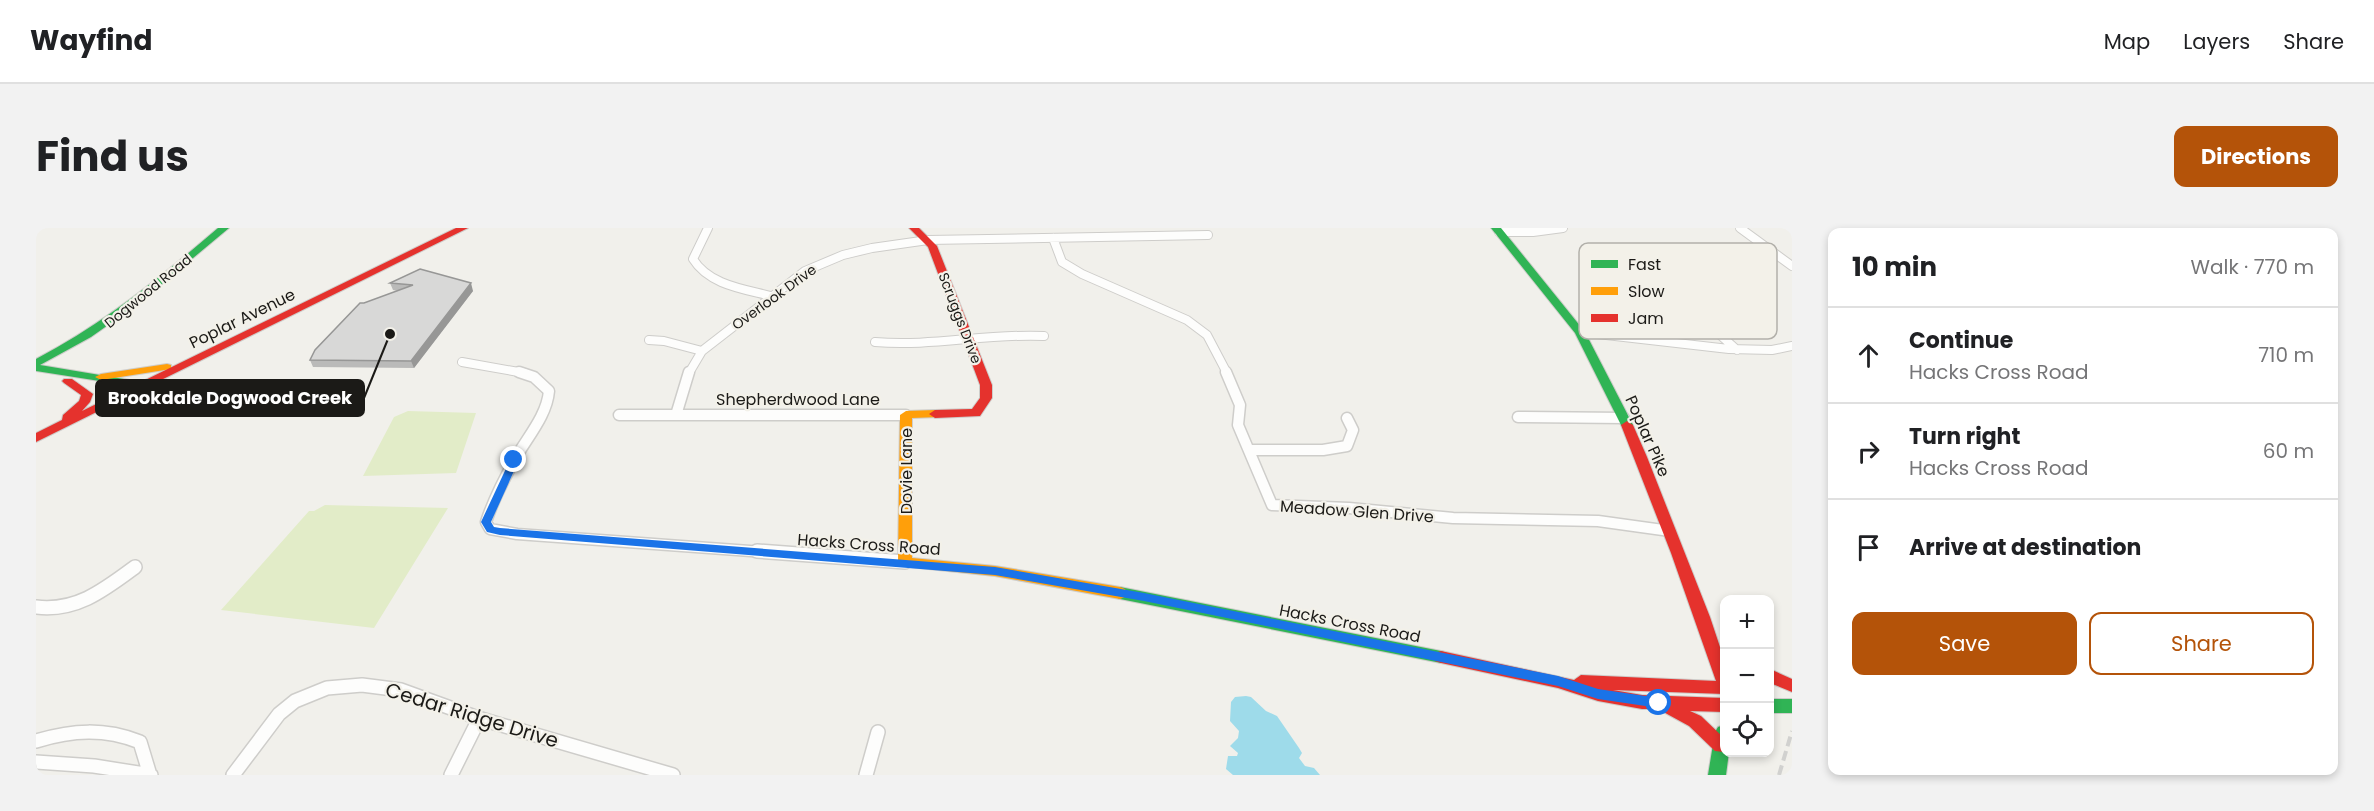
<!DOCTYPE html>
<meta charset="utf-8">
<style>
:root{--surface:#fff;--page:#f2f2f2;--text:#202124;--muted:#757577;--line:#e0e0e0;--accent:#b45309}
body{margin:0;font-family:Poppins,sans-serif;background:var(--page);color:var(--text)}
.controls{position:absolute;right:18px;bottom:18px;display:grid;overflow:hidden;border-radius:12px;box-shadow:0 3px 9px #0003}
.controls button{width:54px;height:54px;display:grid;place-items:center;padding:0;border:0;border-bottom:2px solid var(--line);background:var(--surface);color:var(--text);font:30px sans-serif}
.stop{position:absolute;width:18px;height:18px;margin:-14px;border:4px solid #1a73e8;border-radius:50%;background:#fff}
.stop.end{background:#1a73e8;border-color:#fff;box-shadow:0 2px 6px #0008}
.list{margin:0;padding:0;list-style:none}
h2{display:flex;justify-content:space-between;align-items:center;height:78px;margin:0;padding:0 24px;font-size:26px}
h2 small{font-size:20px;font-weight:400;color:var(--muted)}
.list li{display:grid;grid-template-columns:39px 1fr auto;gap:18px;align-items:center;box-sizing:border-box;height:96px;padding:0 24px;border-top:2px solid var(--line)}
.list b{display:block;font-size:22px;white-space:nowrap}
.list p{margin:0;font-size:20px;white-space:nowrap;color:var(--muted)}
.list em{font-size:20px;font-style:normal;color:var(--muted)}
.actions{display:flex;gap:12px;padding:18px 24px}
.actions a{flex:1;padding:14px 0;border:2px solid var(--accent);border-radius:12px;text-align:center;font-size:21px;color:var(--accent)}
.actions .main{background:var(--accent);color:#fff}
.icon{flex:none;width:33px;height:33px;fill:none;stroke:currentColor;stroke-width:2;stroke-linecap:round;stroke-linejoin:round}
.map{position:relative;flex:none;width:1756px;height:547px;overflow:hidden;border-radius:12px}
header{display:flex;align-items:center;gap:36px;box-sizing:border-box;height:84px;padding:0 30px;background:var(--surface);border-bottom:2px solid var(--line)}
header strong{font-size:28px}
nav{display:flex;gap:33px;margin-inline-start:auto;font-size:21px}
.intro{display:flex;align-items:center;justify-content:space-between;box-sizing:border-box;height:144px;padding:0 36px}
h1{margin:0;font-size:42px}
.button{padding:15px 27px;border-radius:12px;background:var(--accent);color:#fff;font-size:21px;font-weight:700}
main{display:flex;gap:36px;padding:0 36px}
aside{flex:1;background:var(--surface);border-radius:12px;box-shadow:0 3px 9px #0003}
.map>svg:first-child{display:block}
.green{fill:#e2ecc8}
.water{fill:#9edbea}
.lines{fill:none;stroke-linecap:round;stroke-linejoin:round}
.street-far2-casing{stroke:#cecdca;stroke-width:10}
.street-far1-casing{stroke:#cecdca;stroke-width:13}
.street-casing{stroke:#cecdca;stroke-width:16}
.fast-casing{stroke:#cecdca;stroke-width:2}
.slow-casing{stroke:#cecdca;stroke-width:2}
.jam-casing{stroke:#cecdca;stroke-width:2}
.street-far2{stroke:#fdfdfc;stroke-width:8}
.street-far1{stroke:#fdfdfc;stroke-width:10}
.street{stroke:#fdfdfc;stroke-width:13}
.fast{fill:#30b455;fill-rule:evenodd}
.slow{fill:#ff9f0a;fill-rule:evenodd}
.jam{fill:#e5322d;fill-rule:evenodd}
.rail{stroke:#d1d1cf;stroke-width:4;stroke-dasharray:10 5;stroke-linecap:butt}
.wall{fill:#babab9}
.shaded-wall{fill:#979796}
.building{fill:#d8d8d7;stroke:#979796;stroke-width:1.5}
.route{fill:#1a73e8}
.labels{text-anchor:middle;stroke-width:4.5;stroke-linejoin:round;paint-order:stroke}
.far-street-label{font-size:14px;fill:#1b1a17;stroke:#f3f1e9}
.street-label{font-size:16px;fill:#1b1a17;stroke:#f3f1e9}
.near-street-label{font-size:20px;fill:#1b1a17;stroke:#f3f1e9}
.key{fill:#f3f1e9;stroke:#b2b0aa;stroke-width:1.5}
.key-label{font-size:16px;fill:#1b1a17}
.leader{fill:none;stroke:#1b1a17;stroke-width:2}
.callout-dot{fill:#1b1a17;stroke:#f3f1e9;stroke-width:2}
.callout{fill:#1b1a17;stroke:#1b1a17;stroke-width:2}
.callout-label{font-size:18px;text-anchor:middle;font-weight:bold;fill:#fff}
</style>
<header>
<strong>Wayfind</strong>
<nav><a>Map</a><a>Layers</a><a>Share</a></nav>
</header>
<div class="intro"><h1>Find us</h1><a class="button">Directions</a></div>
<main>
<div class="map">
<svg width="1756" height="547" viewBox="0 0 1756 547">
<rect width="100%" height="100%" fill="#f1f0eb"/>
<path class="green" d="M372 183 440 185 420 245 327 248 358 189Z
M289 277 412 280 338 400 185 382 273 283H278Z"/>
<path class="water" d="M1210 468 1215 469 1230 483 1241 488 1263 520 1266 525 1263 530 1269 538 1278 540 1284 547H1197L1190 541 1192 528H1201L1202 525 1194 518 1202 510 1203 503 1194 493 1195 474 1199 469Z"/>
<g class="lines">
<defs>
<path id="street-far2" d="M672 0 657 31C673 57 708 61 735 68
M1704 0 1756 38
M1463 4H1497L1527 0
M1017 10 1026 34 1046 46 1151 92 1171 107 1191 145
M1638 54 1673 97 1701 122
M1544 104 1693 121 1736 122 1756 118
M613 112 628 113 666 123
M839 114C896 119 951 105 1008 108
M426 134 488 145
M653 145 666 123 769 43 807 27 836 20 892 12 1172 7"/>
<path id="street-far1" d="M483 144 498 149 513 163C511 186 494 206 482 226 470 247 458 270 450 294L454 301 481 306 742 325
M1190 144 1204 177 1202 197 1236 277 1313 280 1417 290 1562 293 1634 303
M583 187H870
M640 187 653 144
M1482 189 1588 190
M1213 222H1287L1311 218 1317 202 1311 190"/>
<path id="street" d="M721 323 869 334
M0 379C40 384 68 362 99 339
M0 513C37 502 68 500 104 514L114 547
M0 534 58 538 115 547
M197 547 243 486 259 473 291 460 326 457 365 462 445 491 637 547
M415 547 443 491
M830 547 842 504"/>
<path id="fast" d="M182 0H193L102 76 55 109 4 137 94 152 101 154 106 162 104 164H96L92 158 89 157 0 143V131C67 96 125 49 182 0Z
M1455 0H1465L1549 104 1597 197 1595 200 1591 201 1585 197 1539 105Z
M1084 359 1405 423 1411 425 1413 429 1411 433 1405 435 1084 371 1079 369 1077 365 1079 361Z
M1734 471H1756V485H1734Z
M1688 497V524H1693L1690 547H1672L1679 504 1682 499Z"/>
<path id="slow" d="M131 136 135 137V141L65 152 59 149 65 146Z
M899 182 905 186 903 189 876 190V330L959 338 1084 359 1089 361 1091 365 1089 369 1084 371 959 348 864 338 862 334 864 187 870 183Z"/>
<path id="jam" d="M420 0H432L0 214V205L26 192 27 187 43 173 45 167 28 155 26 153 28 151H36L57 166 54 174 46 183Z
M873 0H883L901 18 956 157V170L944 188 899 190 893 186 899 182 936 181 944 170V157L892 19Z
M1591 193 1597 197 1611 229 1674 389 1688 431V466L1577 462 1606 467 1688 470V484L1654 483 1665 488 1688 510V524L1679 523 1653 498 1622 481H1606L1562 473 1522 460 1405 435 1399 433 1397 429 1399 425 1405 423 1538 452 1545 447 1680 453 1635 325 1585 197Z
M1734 441 1756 451V464L1734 455Z"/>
</defs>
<use href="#street-far2" class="street-far2-casing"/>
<use href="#street-far1" class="street-far1-casing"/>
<use href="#street" class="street-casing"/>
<use href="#fast" class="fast-casing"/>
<use href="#slow" class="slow-casing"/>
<use href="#jam" class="jam-casing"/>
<use href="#street-far2" class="street-far2"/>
<use href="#street-far1" class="street-far1"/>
<use href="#street" class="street"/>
<use href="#fast" class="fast"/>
<use href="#slow" class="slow"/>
<use href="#jam" class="jam"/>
<path class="rail" d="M1743 547 1756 503"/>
</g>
<path class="wall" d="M384 41 437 63 378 140 277 139 274 132 328 75 362 63 357 62 354 55Z"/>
<path class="shaded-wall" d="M435 55 437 63 378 140 375 133Z"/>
<path class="building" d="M384 41 435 55 375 133 274 132 279 122 324 75H328L377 57 354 55Z"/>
<path class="route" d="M478 229 483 232 455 294 458 299 464 300 959 339 1108 365 1522 448 1562 461 1623 470 1629 475 1623 480 1562 471 1522 458 1108 373 959 347 464 307 451 304 445 294 474 232Z"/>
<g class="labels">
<g class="far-street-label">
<text transform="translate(112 63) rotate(-39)" y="5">Dogwood Road</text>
<text transform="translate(738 69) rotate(-36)" y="5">Overlook Drive</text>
<text transform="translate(924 90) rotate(69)" y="5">Scruggs Drive</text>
</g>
<g class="street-label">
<text transform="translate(206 90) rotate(-26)" y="6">Poplar Avenue</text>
<text x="762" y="177">Shepherdwood Lane</text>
<text transform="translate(1612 208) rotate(66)" y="6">Poplar Pike</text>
<text transform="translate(870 243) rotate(-90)" y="6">Dovie Lane</text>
<text transform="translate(1321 283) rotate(4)" y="6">Meadow Glen Drive</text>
<text transform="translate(833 316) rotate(4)" y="6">Hacks Cross Road</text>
<text transform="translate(1314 395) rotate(11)" y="6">Hacks Cross Road</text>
</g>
<g class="near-street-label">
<text transform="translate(436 487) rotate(17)" y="7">Cedar Ridge Drive</text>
</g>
</g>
<rect x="1543" y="15" width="198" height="96" rx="9" class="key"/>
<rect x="1555" y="32" width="27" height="8" fill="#30b455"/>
<rect x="1555" y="59" width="27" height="8" fill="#ff9f0a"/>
<rect x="1555" y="86" width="27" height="8" fill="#e5322d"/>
<g class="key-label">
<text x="1592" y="42">Fast</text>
<text x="1592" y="69">Slow</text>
<text x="1592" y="96">Jam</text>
</g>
<path class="leader" d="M354 106L328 170"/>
<circle class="callout-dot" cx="354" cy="106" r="6"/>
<rect class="callout" x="60" y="152" width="268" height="36" rx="6"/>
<g class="callout-label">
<text x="194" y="176">Brookdale Dogwood Creek</text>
</g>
</svg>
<div class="controls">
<button>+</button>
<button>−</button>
<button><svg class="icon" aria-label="locate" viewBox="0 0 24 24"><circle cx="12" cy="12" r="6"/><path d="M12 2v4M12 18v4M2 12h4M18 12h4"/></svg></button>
</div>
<div class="stop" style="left:1623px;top:475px"></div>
<div class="stop end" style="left:478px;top:232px"></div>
</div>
<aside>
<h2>10 min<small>Walk · 770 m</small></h2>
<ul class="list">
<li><svg class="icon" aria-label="ahead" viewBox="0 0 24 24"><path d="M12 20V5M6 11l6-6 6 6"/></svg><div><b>Continue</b><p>Hacks Cross Road</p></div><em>710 m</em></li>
<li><svg class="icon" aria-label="right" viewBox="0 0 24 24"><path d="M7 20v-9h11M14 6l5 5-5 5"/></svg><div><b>Turn right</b><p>Hacks Cross Road</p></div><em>60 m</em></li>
<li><svg class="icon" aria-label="arrive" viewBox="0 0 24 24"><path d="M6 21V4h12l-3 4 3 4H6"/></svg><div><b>Arrive at destination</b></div></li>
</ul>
<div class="actions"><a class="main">Save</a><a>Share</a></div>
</aside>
</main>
